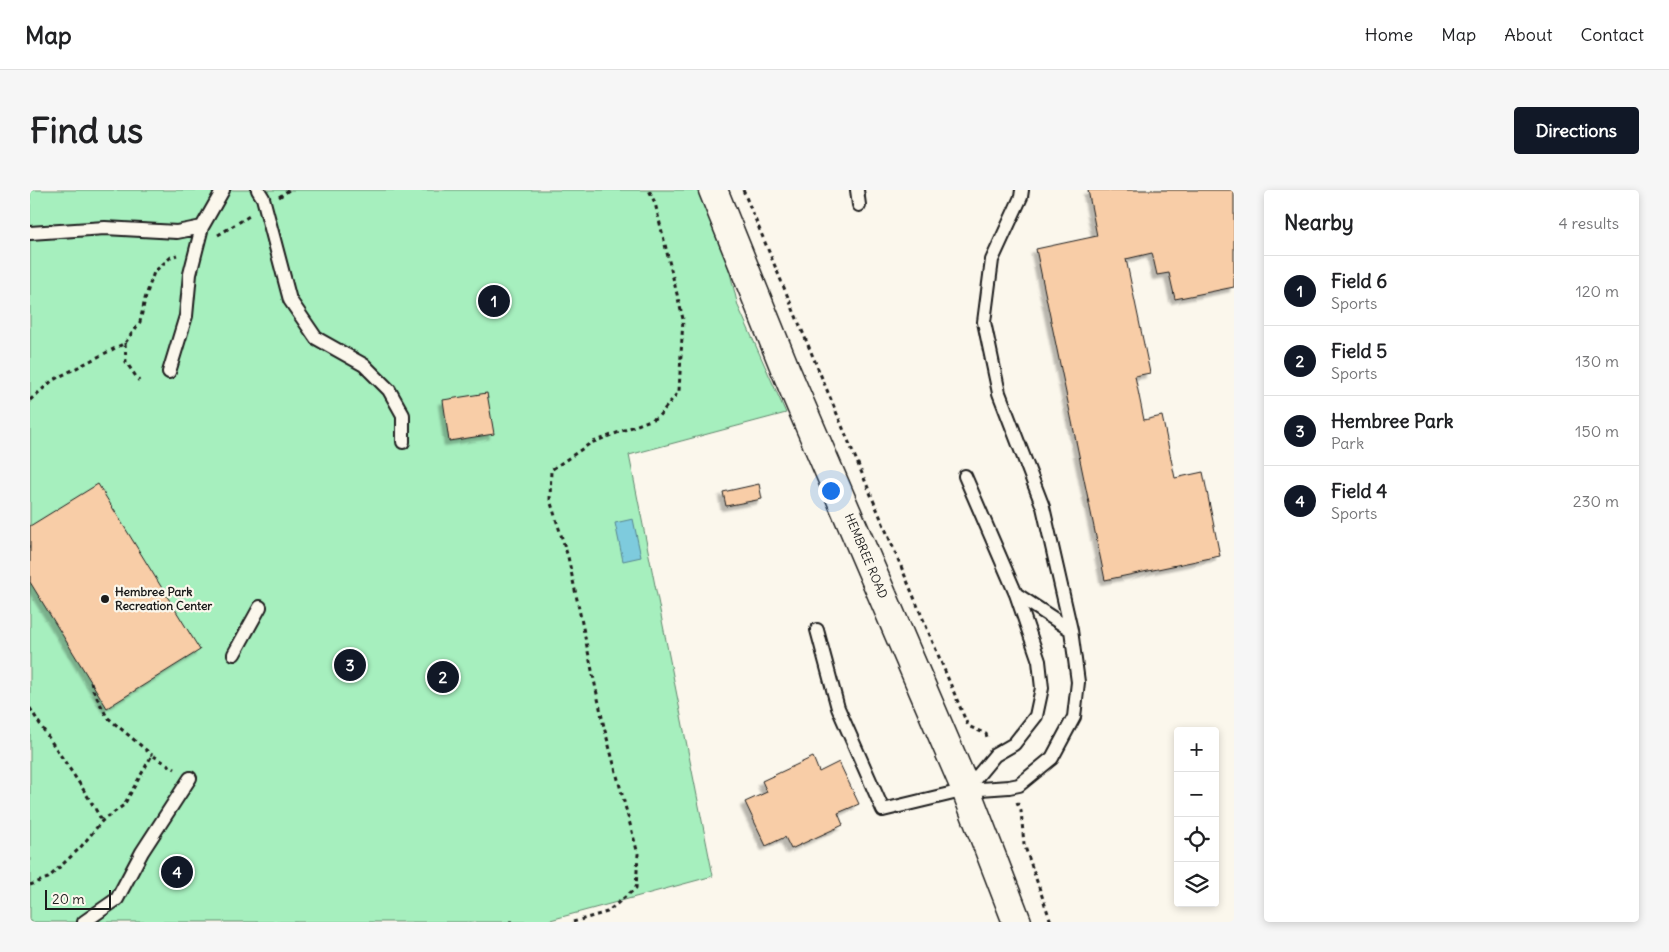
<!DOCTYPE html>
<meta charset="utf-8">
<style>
:root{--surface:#fff;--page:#f6f6f6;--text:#202124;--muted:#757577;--line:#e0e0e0;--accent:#111827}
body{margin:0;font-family:Delius,sans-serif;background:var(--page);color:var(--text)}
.controls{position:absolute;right:15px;bottom:15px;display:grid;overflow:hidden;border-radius:5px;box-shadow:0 2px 8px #0003}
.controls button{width:45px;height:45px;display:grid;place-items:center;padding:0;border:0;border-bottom:1px solid var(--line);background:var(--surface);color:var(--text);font:25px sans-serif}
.scale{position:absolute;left:15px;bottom:12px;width:66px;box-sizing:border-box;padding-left:5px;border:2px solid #1c1c1c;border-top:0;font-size:14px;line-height:18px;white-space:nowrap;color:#1c1c1c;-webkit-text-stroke:4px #fbf7ec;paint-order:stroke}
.you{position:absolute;left:800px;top:300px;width:18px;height:18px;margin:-12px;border:4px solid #fff;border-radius:50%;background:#1a73e8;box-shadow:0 0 0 8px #1a73e833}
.badge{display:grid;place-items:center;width:32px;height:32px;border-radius:50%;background:var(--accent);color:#fff;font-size:16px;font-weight:700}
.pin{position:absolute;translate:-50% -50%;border:2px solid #fff;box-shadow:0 1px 5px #0006}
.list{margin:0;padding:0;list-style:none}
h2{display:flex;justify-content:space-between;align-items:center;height:65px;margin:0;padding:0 20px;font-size:21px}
h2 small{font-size:16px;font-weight:400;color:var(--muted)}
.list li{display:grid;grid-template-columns:32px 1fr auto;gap:15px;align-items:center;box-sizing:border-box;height:70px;padding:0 20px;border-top:1px solid var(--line)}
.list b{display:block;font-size:19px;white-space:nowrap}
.list p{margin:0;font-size:16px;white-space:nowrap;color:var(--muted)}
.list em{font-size:16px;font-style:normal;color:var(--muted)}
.icon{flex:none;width:28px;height:28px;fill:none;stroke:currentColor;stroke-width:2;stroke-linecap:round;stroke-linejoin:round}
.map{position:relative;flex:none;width:1204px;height:732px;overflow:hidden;border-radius:5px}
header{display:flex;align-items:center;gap:30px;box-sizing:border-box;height:70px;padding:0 25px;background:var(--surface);border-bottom:1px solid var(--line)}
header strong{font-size:24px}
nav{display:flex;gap:28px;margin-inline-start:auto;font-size:18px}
.intro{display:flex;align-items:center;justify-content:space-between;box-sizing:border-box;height:120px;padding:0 30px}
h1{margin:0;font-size:35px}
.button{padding:12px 22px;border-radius:5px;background:var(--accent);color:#fff;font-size:18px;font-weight:700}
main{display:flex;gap:30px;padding:0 30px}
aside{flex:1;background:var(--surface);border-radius:5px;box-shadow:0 2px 8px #0003}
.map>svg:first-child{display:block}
.green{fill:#a6efbe;stroke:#61866d}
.water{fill:#7ecbdd;stroke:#578590}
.building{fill:#f8cda7;stroke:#1c1c1c;filter:url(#shadow)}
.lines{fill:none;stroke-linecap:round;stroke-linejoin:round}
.service-casing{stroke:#1c1c1c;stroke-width:16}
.tertiary-casing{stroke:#1c1c1c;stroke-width:31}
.path{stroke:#1c1c1c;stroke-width:3;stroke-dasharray:4 4;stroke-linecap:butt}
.service{stroke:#fbf7ec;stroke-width:12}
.tertiary{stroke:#fbf7ec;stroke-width:28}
.poi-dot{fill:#1c1c1c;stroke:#fbf7ec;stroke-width:2}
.labels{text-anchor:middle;stroke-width:4.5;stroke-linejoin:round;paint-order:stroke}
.street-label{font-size:12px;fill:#1c1c1c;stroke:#fbf7ec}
.poi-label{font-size:12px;font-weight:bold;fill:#1c1c1c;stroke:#fbf7ec;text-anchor:start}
</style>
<header>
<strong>Map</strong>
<nav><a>Home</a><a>Map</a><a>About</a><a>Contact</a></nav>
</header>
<div class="intro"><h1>Find us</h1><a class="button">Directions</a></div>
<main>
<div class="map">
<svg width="1204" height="732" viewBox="0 0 1204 732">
<defs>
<filter id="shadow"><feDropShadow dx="-4.5" dy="4.5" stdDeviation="1" flood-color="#0004"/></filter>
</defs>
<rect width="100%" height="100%" fill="#fbf7ec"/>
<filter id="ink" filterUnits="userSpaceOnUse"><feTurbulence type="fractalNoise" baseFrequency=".02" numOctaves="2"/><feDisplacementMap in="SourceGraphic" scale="10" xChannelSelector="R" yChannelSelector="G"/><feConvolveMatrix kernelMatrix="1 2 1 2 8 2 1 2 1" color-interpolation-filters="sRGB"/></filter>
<g filter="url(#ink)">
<path class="green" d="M0 0H680L708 116 756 223 599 265 683 686 513 732H0Z"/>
<path class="water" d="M603 329 611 367 593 371 585 333Z"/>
<path class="building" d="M1058 0H1204V97L1145 109 1139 83 1127 85 1122 63 1096 69 1120 183 1105 186 1114 230 1132 226 1145 288 1173 282 1190 366 1075 390 1006 59 1067 46Z
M457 203 464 244 419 251 413 210Z
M68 294 170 460 77 518 0 392V336Z
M729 294 732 309 696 316 693 302Z
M783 567 789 582 809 572 829 614 808 623 813 635 761 659 755 647 736 656 715 612 737 602 732 591Z"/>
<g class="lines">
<defs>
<path id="service" d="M228 0 233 8 260 110 286 148 334 175 359 200 373 225V252
M827 0 829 15
M0 43 75 38 147 42 172 37 193 0
M139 182 156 126 160 84 172 37
M935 286 986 404 1009 471 1012 498 1006 526 984 554 965 565 936 600
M986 404 1041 440
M787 440 808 518 853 620 936 600 979 597 989 595 1022 568 1044 527 1048 492 1041 440 1013 317 969 203 954 132 962 70 991 7 992 0
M204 464 230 417
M54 732 87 709 112 662 160 588"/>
<path id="tertiary" d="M683 0 756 181 936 600 987 732"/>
</defs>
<use href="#service" class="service-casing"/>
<use href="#tertiary" class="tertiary-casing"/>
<path class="path" d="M713 0 938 536 956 544 958 550
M249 7 259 0
M188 45 221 25
M95 153 96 172 109 191
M0 210 23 190 95 153 110 132 115 109 124 82 141 67 147 65
M61 492 63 500 77 527 122 565
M0 518C23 557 51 592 72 631
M987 612 991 621 994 654 1021 732
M0 695 18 688 50 658 72 631 94 615 122 565 145 579
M479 732H485
M543 732 577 722 606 698 608 664 574 537 538 367 520 310 521 280 561 253 628 227 649 201 653 129 625 13 619 0"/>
<use href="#service" class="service"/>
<use href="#tertiary" class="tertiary"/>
</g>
</g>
<circle class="poi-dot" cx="75" cy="409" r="5"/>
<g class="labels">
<g class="street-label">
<text transform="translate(836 366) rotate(67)" y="4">HEMBREE ROAD</text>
</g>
<g class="poi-label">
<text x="85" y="406">Hembree Park<tspan x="85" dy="14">Recreation Center</tspan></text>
</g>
</g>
</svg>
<div class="controls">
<button>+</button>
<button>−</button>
<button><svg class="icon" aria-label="locate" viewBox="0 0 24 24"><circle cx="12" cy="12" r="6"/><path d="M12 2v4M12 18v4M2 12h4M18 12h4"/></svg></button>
<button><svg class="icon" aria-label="layers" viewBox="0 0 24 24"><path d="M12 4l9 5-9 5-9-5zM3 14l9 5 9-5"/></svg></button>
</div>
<div class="scale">20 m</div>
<div class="you"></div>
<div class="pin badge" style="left:464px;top:111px">1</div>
<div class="pin badge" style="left:413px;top:487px">2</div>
<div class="pin badge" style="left:320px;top:475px">3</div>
<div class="pin badge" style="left:147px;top:682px">4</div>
</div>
<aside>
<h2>Nearby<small>4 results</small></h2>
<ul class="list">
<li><span class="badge">1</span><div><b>Field 6</b><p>Sports</p></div><em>120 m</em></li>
<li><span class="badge">2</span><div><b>Field 5</b><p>Sports</p></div><em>130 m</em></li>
<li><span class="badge">3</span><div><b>Hembree Park</b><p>Park</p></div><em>150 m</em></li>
<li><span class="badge">4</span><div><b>Field 4</b><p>Sports</p></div><em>230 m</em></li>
</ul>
</aside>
</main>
